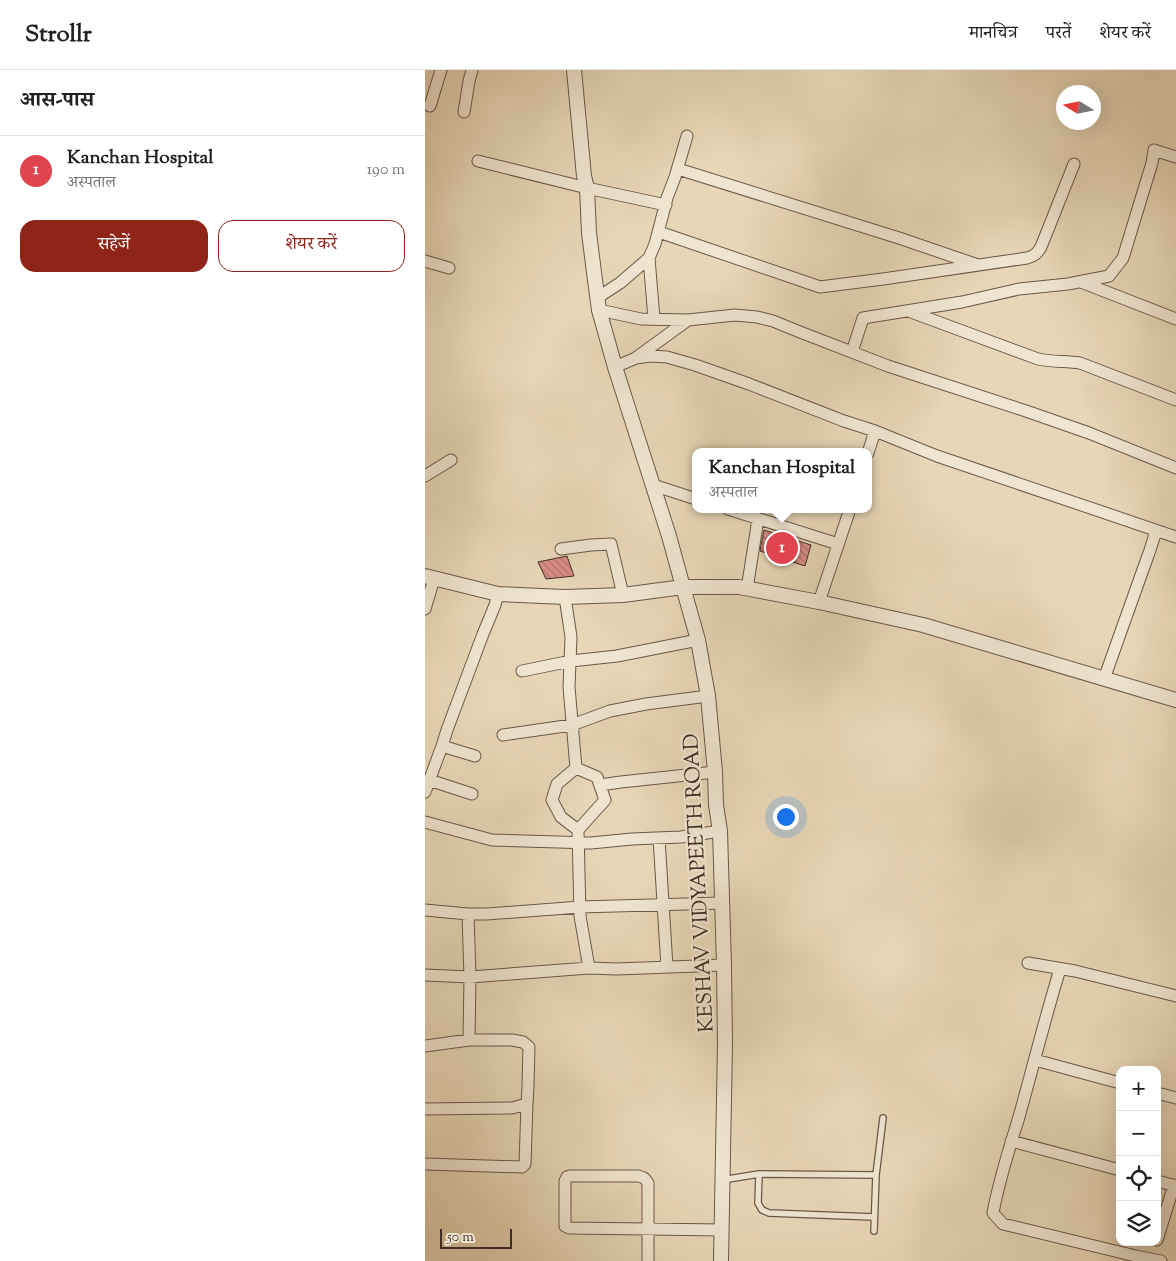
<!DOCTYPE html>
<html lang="hi">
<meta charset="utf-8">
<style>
:root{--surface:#fff;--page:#f6f6f6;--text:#202124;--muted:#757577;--line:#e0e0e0;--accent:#8f2418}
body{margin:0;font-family:"Sorts Mill Goudy","Noto Serif Devanagari",serif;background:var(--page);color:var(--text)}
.controls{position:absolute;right:15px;bottom:15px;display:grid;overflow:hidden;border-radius:10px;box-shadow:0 5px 20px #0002}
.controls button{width:45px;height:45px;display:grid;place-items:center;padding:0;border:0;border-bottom:1px solid var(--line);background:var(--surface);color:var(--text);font:25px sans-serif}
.compass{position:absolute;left:631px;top:15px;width:45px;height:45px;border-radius:50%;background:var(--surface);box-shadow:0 5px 20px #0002;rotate:280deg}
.scale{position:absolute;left:15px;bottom:12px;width:72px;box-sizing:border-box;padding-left:5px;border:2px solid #422d25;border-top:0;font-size:14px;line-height:18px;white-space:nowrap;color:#422d25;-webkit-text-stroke:4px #efe5d0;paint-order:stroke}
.you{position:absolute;left:360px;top:746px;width:18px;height:18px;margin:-12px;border:4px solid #fff;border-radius:50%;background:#1a73e8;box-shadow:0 0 0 8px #1a73e833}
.badge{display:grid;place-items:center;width:32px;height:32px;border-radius:50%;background:var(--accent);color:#fff;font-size:16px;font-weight:700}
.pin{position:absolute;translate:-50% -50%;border:2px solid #fff;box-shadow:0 1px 5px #0006}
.popup{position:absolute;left:267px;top:378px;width:180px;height:65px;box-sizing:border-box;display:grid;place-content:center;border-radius:10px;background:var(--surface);filter:drop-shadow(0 1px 4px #0005);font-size:16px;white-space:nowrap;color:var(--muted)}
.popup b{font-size:19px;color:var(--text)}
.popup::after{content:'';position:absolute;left:50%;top:100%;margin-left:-10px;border:10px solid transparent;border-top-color:var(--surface)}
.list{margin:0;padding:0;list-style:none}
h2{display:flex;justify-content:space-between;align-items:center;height:65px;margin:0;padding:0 20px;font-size:21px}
h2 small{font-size:16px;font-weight:400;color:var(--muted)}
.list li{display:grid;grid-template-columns:32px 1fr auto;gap:15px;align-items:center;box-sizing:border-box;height:70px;padding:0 20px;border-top:1px solid var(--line)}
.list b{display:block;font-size:19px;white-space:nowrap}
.list p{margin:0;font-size:16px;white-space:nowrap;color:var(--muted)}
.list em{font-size:16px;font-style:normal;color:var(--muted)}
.actions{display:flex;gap:10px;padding:15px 20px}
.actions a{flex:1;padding:11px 0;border:1px solid var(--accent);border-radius:15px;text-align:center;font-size:18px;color:var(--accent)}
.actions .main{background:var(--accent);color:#fff}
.icon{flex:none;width:28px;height:28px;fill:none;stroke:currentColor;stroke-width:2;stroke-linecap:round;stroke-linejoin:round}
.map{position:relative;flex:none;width:751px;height:1191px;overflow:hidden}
header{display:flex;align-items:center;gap:30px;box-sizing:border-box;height:70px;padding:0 25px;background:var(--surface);border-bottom:1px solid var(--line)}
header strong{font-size:24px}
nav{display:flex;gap:28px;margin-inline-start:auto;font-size:18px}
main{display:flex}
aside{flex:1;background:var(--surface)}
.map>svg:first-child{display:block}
.building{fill:url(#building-back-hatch);stroke:#422d25}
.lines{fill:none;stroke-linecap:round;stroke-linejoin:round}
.service-casing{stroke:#6b584a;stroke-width:8}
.minor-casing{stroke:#6b584a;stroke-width:13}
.tertiary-casing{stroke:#6b584a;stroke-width:16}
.service{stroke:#efe5d0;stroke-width:5.5}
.minor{stroke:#efe5d0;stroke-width:11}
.tertiary{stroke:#efe5d0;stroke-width:14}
.labels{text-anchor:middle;stroke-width:4.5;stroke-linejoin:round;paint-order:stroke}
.street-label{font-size:21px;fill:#422d25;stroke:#efe5d0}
</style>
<header>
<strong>Strollr</strong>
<nav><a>मानचित्र</a><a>परतें</a><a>शेयर करें</a></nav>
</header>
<main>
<aside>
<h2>आस-पास<small></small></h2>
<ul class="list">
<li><span class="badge" style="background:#e0444e">1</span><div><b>Kanchan Hospital</b><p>अस्पताल</p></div><em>190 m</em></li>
</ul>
<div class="actions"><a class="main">सहेजें</a><a>शेयर करें</a></div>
</aside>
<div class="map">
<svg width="751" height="1191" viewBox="0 0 751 1191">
<defs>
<pattern id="building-back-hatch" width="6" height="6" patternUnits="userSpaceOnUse" patternTransform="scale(1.25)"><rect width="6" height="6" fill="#db8d87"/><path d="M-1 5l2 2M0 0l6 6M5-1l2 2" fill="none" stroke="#b3746e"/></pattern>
</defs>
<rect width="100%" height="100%" fill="#e7d7b7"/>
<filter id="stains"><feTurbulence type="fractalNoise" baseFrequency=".004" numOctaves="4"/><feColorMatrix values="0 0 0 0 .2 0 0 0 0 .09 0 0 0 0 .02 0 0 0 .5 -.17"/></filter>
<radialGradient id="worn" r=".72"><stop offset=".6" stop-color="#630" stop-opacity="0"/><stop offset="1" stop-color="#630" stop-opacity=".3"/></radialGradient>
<path class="building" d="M339 460 386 475 380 496 335 481Z
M142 486 149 506 121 509 113 492Z"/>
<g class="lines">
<defs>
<path id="service" d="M334 1104 333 1133 337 1140 344 1143 449 1147
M297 1110 334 1104 451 1105
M449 1161 451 1105 458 1048"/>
<path id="minor" d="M5 36 16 0
M39 42 44 11 47 0
M53 91 162 118 241 135
M253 99 474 168 550 194
M234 162 395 217 458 209 602 188C609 186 612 184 616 177L649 94
M0 191 24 198
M656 212 751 249
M172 228 195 213 224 188
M174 240 216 249 263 250 310 245 332 247 348 251 375 262 463 296 601 341 664 363 751 398
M486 242 613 289C627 292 641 291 655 293L751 330
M229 249 224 188 230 174 242 128 250 107 262 66
M427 282 438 248 537 232 594 219 643 214 684 206 698 188 727 93 729 80 751 87
M212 287 263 250
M190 297 211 288 225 286 242 287 270 295 324 314 419 351 450 361 512 386 751 467
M443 383 450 361
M0 406 26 390
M228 415 271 429
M303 439 413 474
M136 479 166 475 186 474 198 525
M322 519 333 449
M394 532 425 439
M0 539 9 509
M97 601 146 591 192 586 273 570
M679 609 725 480 731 461
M78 665 147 655 185 641 221 634 283 626
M17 676 50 686
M151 698 132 714 127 730 136 747 153 760
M4 710 47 724
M175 715 196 712 290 702
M0 722 17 676 22 660 58 564 70 535 73 524
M0 752 67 770 166 773 207 769 256 767 295 761
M234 768 242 897
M0 840 43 844H62L155 837 297 833
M603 893 650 901 751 926
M164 898 192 899 299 895
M635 899C620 948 608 997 594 1047 584 1079 574 1110 568 1143L578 1154 711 1186 736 1191
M0 905 45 907 43 844
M0 976 44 970 45 907 164 898 155 846 153 760 180 730 172 707 151 698 144 617 146 567 140 527
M610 990 695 1013
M732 1023 751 1028
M0 1039 87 1038 102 1034 103 1016 104 977 98 972 87 970H44
M586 1071 695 1100
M0 1094 97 1097 100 1094 102 1034
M732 1111 751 1116
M732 1170 749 1115
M223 1191V1113C220 1108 218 1107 213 1106H145L142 1107 140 1111V1156L144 1158 297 1160"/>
<path id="tertiary" d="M149 0 159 106 162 118 164 163 170 210 174 240 190 297 244 466 258 517 273 570 283 626 290 702 291 735 295 761 299 895 300 975 296 1191
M0 506 73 524 140 527 198 525 258 517H314L394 532 498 555 751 630"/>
</defs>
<use href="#service" class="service-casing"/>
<use href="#minor" class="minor-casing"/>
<use href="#tertiary" class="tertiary-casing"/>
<use href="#service" class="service"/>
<use href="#minor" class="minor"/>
<use href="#tertiary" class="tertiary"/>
</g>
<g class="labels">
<g class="street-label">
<text transform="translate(273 813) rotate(-93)" y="7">KESHAV VIDYAPEETH ROAD</text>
</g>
</g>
<rect width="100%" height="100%" filter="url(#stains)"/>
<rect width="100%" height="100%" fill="url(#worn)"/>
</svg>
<div class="controls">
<button>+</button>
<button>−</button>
<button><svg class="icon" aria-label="locate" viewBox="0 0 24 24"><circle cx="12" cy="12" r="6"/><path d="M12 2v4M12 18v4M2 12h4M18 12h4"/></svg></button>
<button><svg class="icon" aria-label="layers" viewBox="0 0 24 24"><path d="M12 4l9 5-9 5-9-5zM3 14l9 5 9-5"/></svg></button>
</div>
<svg class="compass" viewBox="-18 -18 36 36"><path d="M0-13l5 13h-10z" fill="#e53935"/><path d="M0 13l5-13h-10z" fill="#757577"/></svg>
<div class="scale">50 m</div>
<div class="you"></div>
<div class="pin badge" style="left:357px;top:478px;background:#e0444e">1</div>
<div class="popup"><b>Kanchan Hospital</b>अस्पताल</div>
</div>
</main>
